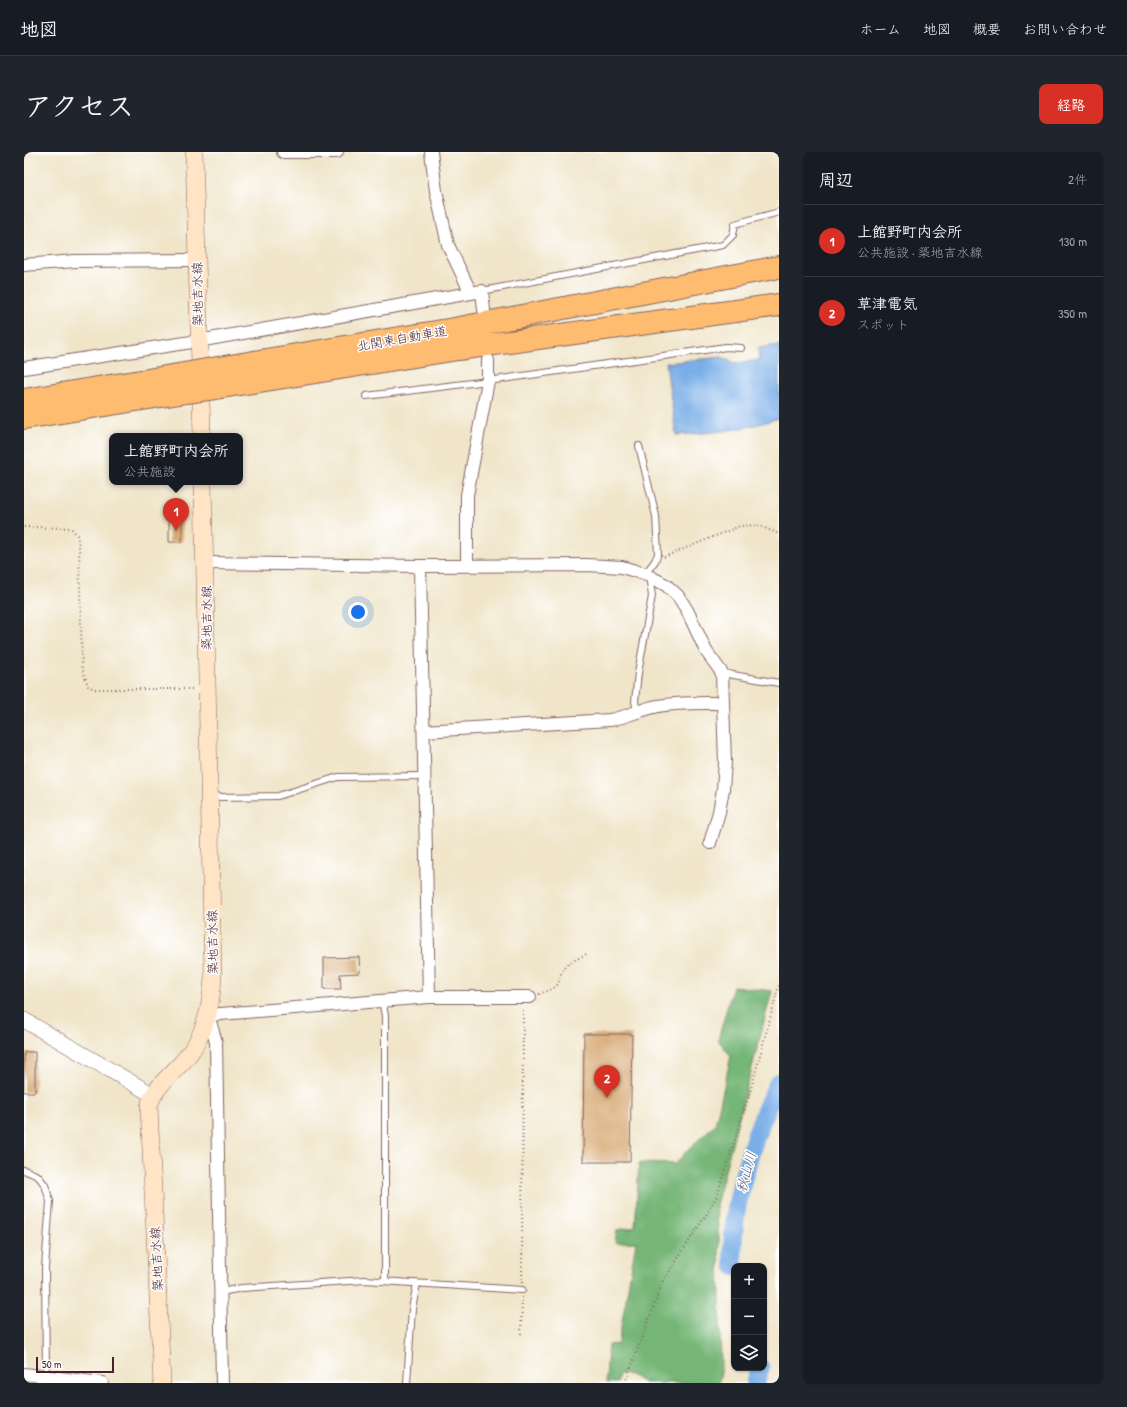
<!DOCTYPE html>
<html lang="ja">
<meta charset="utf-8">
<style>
:root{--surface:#171b24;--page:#20242c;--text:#f1f3f6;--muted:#9ea1a6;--line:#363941;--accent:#d93025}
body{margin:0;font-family:"Patrick Hand","Klee One",sans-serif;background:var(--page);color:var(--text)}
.controls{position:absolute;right:12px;bottom:12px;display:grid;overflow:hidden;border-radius:8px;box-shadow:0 1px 3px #0004}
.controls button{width:36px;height:36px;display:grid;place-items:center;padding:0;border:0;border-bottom:1px solid var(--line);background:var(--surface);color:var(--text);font:20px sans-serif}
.scale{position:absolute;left:12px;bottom:10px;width:78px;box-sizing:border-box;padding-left:4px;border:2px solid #4a1f2b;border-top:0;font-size:11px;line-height:14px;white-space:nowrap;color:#4a1f2b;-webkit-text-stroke:3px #fff;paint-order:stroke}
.you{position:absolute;left:334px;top:460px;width:14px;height:14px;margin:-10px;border:3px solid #fff;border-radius:50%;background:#1a73e8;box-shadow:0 0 0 6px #1a73e833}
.badge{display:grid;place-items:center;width:26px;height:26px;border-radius:50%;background:var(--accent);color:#fff;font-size:13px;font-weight:700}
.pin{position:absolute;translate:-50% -33px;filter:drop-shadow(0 1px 2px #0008)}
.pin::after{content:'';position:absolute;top:21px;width:14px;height:12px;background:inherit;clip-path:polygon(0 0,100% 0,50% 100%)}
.popup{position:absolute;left:85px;top:281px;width:134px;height:52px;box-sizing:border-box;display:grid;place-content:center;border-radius:8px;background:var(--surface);filter:drop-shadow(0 1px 3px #0005);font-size:13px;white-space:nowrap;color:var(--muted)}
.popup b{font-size:15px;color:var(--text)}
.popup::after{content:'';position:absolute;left:50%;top:100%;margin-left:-8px;border:8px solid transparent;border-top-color:var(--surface)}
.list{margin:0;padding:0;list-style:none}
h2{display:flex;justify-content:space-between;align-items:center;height:52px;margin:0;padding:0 16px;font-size:17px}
h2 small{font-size:13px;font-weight:400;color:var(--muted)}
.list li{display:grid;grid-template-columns:26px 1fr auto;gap:12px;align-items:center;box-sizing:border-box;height:72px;padding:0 16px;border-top:1px solid var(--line)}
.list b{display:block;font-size:15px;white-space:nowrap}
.list p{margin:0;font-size:13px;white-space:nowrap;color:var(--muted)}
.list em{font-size:13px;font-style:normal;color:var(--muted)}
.icon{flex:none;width:22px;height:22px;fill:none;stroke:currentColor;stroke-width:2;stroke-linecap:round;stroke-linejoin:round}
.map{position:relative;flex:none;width:755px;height:1231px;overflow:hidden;border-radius:8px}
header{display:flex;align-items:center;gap:24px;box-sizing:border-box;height:56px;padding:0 20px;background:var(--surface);border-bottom:1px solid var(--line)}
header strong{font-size:19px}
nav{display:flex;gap:22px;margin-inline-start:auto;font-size:14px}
.intro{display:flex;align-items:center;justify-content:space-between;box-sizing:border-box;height:96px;padding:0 24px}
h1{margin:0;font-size:28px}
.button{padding:10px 18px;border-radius:8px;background:var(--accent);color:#fff;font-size:14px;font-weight:700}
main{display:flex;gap:24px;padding:0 24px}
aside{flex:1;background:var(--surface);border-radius:8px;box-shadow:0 1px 3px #0004}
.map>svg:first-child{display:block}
.forest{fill:#75b576;stroke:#606a50}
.water{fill:#79aee7;stroke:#626689}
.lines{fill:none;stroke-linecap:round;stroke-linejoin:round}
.river{stroke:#79aee7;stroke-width:19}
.building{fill:#d8ab77}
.service-casing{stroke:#846462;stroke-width:8}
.minor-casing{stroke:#846462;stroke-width:14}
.tertiary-casing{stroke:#846462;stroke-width:16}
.secondary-casing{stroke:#846462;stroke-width:18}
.motorway-casing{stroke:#846462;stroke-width:24}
.path{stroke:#846462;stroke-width:2;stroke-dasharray:1 3;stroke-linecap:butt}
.service{stroke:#fff;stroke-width:6}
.minor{stroke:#fff;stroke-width:12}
.tertiary{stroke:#fff;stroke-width:15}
.secondary{stroke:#ffe4c6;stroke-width:17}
.motorway{stroke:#febc70;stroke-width:22}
.motorway-bridge-casing{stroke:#846462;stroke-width:24;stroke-linecap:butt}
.motorway-bridge{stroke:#febc70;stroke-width:22}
.labels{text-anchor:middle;stroke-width:3;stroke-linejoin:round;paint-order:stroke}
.street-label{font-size:13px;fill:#4a1f2b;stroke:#fff}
.water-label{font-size:14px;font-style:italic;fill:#5d5876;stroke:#fff}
</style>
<header>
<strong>地図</strong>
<nav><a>ホーム</a><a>地図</a><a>概要</a><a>お問い合わせ</a></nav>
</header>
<div class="intro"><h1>アクセス</h1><a class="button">経路</a></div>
<main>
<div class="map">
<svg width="755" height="1231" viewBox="0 0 755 1231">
<rect width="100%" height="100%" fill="#fff"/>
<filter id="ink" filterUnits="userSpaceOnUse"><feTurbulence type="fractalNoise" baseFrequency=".025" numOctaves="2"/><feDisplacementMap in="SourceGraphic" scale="8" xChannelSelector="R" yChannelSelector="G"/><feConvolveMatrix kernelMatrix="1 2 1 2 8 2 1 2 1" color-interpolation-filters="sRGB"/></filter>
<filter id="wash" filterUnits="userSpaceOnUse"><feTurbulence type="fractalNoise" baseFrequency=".012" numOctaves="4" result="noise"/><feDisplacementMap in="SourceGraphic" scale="16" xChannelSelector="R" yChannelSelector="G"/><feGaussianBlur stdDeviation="0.9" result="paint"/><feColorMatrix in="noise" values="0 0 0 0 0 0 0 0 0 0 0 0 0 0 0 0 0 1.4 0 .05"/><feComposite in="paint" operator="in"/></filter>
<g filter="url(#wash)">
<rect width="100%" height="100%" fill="#f0e5c9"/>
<path class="forest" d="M709 834 748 839 692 1053 695 1086 697 1220 695 1231H620L607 1223 595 1222 593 1231H582L584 1193 594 1192 612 1090 591 1091 593 1078 611 1075 615 1011 652 1012 664 997 691 973 707 904 694 888Z"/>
<path class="water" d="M755 193V266C721 278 688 281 652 283L642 211 697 205 711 211 735 208 734 196Z"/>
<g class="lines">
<path class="river" d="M710 1114C708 1108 709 1100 709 1093 710 1044 732 973 755 930
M731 1231 736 1216"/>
</g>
<g id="blocks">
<path class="building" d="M145 368H158V390H145Z
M335 805 336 821 316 822 317 837H300V806Z
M560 882H608L606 1010H559Z
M0 900H11V940H0Z"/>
</g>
</g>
<g filter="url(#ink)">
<use href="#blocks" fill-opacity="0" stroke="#846462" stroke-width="1"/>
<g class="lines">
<defs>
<path id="service" d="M458 139 699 93 709 83 711 72 755 60
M342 244 464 229 702 195 717 196
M615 294 632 364 634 402 631 409 621 422
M698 521 755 531
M613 560 611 549 614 521 628 444 625 424
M186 643 197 645 254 644 314 625 401 624
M358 848 361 864V1128
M0 1018 14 1024 21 1033 26 1049 21 1116 22 1224
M197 1140 218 1136 341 1128 498 1138
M383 1231 388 1157 393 1131"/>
<path id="minor" d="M259 0H313
M407 0 412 39 424 93 447 141
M0 113 51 109 173 108
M0 216 174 189 458 139 460 158
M182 411 396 414 563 413 598 415 621 422 642 433 654 444 663 458 682 499 698 521 701 610 699 637 695 660 686 691
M443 413V343L464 229V208
M396 414 405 845
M400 579 586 568C603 565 617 557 634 554 655 550 677 551 699 551
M0 1222 78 1231
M198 1231 192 890 184 863 405 845H506"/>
<path id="tertiary" d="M0 868 129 943"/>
<path id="secondary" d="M170 0 178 284
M138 1231 125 955C129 934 153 919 165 902 182 880 187 853 189 826L179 330"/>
<path id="motorway" d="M188 217 430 177 755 115
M191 236 434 197 755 153
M0 248 160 222
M0 266 162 240"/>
</defs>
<use href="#service" class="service-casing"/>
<use href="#minor" class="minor-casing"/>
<use href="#tertiary" class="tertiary-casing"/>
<use href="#secondary" class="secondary-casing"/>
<use href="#motorway" class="motorway-casing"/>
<path class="path" d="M0 375 47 376 53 383 55 393 58 515 64 534 71 537H170
M640 405 716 374 733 373 753 381 755 380
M515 842C545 832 528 831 542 814 547 809 556 806 562 802
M498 1131 499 855
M497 1182 498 1145
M601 1231 639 1129 684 1060 693 1044 726 940 755 833"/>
<use href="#service" class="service"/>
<use href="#minor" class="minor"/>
<use href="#tertiary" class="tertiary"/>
<use href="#secondary" class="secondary"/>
<use href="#motorway" class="motorway"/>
<defs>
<path id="motorway-bridge" d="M160 222 188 217
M162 240 191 236"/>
</defs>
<use href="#motorway-bridge" class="motorway-bridge-casing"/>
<use href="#motorway-bridge" class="motorway-bridge"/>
</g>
</g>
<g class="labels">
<g class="street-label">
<text transform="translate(173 142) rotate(-91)" y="5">築地吉水線</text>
<text transform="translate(378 186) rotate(-10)" y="5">北関東自動車道</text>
<text transform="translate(182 466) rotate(-90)" y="5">築地吉水線</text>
<text transform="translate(188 790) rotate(-91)" y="5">築地吉水線</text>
<text transform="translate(132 1107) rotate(-93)" y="5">築地吉水線</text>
</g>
<g class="water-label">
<text transform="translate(722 1020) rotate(-75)" y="5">秋山川</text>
</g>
</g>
</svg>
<div class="controls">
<button>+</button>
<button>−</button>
<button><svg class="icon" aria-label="layers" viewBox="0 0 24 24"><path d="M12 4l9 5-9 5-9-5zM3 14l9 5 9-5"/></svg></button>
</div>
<div class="scale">50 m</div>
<div class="you"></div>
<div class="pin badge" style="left:152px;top:379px">1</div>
<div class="popup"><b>上館野町内会所</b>公共施設</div>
<div class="pin badge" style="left:583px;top:946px">2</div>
</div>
<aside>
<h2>周辺<small>2件</small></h2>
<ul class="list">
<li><span class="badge">1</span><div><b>上館野町内会所</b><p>公共施設 · 築地吉水線</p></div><em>130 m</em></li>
<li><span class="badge">2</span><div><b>草津電気</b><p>スポット</p></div><em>350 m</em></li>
</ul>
</aside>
</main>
